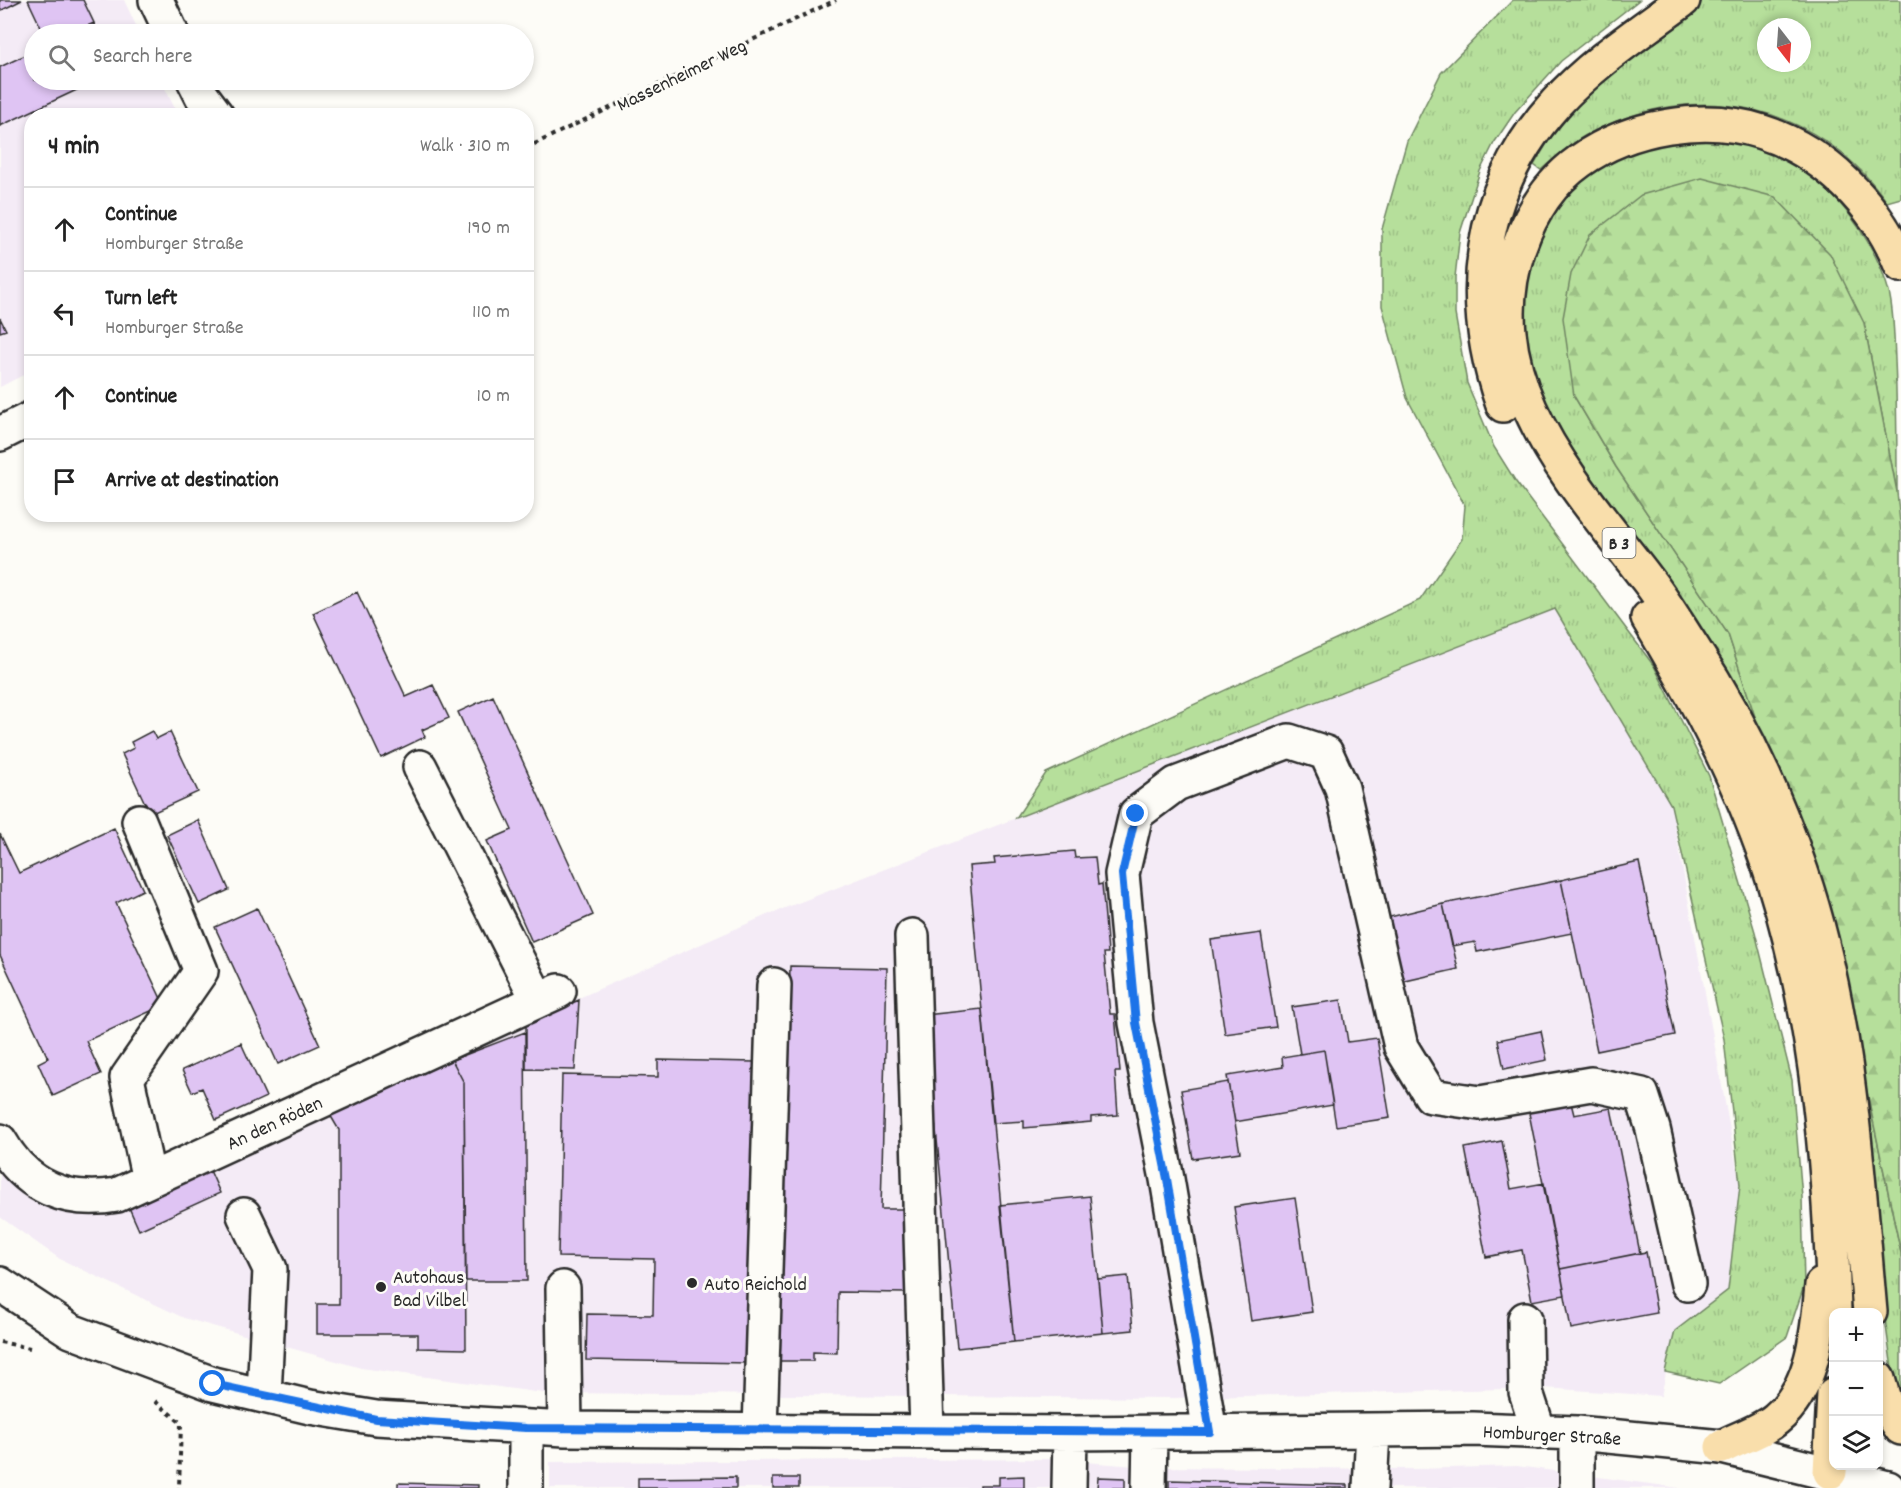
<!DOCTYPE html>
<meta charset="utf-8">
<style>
:root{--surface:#fff;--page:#f2f2f2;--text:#222;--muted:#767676;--line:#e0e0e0}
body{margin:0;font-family:Dekko,sans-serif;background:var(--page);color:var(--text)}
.controls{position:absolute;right:18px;bottom:18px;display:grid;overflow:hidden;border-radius:12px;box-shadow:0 3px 9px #0003}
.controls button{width:54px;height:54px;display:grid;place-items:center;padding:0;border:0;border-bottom:2px solid var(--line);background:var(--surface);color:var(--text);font:30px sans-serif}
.compass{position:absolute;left:1757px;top:18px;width:54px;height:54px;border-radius:50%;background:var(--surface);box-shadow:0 3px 9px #0003;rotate:163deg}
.stop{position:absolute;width:18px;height:18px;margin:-14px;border:4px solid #1a73e8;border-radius:50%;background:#fff}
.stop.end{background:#1a73e8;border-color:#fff;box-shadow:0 2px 6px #0008}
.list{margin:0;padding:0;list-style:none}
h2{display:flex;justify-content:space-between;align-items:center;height:78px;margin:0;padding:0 24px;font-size:26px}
h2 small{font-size:20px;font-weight:400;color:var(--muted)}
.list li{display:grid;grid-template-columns:39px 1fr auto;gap:18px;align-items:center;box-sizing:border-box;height:84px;padding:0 24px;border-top:2px solid var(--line)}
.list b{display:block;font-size:22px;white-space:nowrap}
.list p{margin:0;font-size:20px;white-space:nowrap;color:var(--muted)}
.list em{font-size:20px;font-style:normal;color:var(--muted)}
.icon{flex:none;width:33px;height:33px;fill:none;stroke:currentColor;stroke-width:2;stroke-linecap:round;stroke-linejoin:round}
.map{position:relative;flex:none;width:1901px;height:1488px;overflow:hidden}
.search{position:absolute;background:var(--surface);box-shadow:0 3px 9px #0003;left:24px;top:24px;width:510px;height:66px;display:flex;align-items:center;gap:15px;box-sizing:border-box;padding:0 21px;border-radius:33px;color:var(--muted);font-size:22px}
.panel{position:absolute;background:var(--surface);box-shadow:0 3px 9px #0003;left:24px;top:108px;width:510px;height:414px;border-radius:24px}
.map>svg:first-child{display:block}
.built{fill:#f4ebf6}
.grass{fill:url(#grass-tufts);stroke:#708563;stroke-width:1.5;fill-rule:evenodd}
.forest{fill:url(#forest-firs);stroke:#708563;stroke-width:1.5}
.building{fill:#dfc4f3;stroke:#2b2b2b;stroke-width:1.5}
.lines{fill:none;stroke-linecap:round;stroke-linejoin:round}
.minor-casing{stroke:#2b2b2b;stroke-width:38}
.highway-casing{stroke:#2b2b2b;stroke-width:38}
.path{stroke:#2b2b2b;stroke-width:4;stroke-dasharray:4.5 4.5;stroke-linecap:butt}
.minor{stroke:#fdfcf7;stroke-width:33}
.highway{stroke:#f9deab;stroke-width:33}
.route{stroke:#1a73e8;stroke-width:8}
.poi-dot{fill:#2b2b2b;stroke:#fdfcf7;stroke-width:2}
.labels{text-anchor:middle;stroke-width:6;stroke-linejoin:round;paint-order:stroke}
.shield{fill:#fdfcf7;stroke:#6a6a68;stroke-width:1.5}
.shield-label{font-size:18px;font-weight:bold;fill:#2b2b2b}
.street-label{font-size:20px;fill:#2b2b2b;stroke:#fdfcf7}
.poi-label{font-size:20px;fill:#2b2b2b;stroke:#fdfcf7;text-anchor:start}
</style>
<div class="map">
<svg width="1901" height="1488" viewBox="0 0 1901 1488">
<defs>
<pattern id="grass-tufts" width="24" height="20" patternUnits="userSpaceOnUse" patternTransform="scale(1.5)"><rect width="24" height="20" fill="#b6df9b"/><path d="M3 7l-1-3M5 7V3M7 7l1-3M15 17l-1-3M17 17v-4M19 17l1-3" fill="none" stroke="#9dc086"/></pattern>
<pattern id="forest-firs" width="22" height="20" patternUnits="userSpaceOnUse" patternTransform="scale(1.5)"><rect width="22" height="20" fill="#b6df9b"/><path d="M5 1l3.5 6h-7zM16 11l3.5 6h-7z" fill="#9dc086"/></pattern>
</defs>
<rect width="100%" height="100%" fill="#fdfcf7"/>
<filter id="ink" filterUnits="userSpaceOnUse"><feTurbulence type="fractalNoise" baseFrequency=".0167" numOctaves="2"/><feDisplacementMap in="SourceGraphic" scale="12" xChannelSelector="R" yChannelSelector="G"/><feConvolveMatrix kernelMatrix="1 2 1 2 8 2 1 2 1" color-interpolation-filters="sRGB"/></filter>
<g filter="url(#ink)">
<path class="built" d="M0 0H124L140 34H34V80H161L178 115 32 116 31 371 0 387Z
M1555 608 1671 805 1740 1185 1728 1290 1675 1331 1661 1396 1544 1388 1172 1398 543 1393 361 1368 184 1318 60 1259 0 1217V1151L109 1205 767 915Z
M1048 1459 1148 1467 1414 1469 1517 1466 1680 1488H550V1462Z"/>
<path class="grass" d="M1513 0H1639L1561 61 1515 112 1494 143 1480 171 1460 233 1455 277V314L1467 383 1494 447 1516 482 1654 666 1709 776 1755 932 1792 1080 1802 1197 1804 1286 1787 1337 1719 1384 1665 1372 1675 1331 1728 1290 1740 1185 1724 1039 1671 805 1555 609 1016 818 1046 773 1420 600 1462 539 1465 506 1407 398 1382 306V229L1407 141 1441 73Z
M1703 0H1900L1901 198 1887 202C1817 103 1696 77 1588 134 1571 143 1556 157 1541 170L1534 165 1549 140 1600 77ZM1766 27H1802V63H1766Z
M1696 139C1708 139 1721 138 1733 140 1806 152 1870 222 1889 292 1894 313 1894 338 1895 360 1897 404 1897 448 1897 492L1864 323 1574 396 1616 467 1728 634 1763 741 1564 443C1546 407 1527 369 1523 327 1518 266 1549 193 1603 162 1630 147 1667 144 1696 139Z
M1855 1035 1901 1253V1397L1892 1369 1875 1247Z"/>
<path class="forest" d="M1702 178 1775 197 1830 254 1864 323 1897 492 1901 533V1253L1855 1035 1806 835 1763 741 1728 634 1616 467 1574 396 1563 318 1571 274 1590 235 1641 195Z"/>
<path class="building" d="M0 0H22L0 11Z
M28 0H83L94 23 69 34H44Z
M94 23 99 34H69Z
M34 51V80H98L0 126V67Z
M0 318 6 330 0 332Z
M357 592 406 697 433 685 449 718 422 730 425 737 381 758 313 613Z
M493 696 593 915 532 942 487 841 512 830 458 712Z
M152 731 156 739 170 732 198 792 150 814 122 754 134 748 131 742Z
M198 820 229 890 199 904 167 835Z
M114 828 143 890 116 903 164 1005 86 1041 101 1074 53 1096 38 1063 48 1058 0 955V834L19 873Z
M1074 851 1075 858 1095 857 1098 885 1102 884 1108 953H1104L1110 1014H1115L1120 1072H1115L1118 1115 1091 1117V1122L1024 1128V1121L992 1123 969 866 995 864 994 858Z
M1639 862 1675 1035 1597 1051 1561 880Z
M1561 880 1572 933 1477 952 1475 942 1452 946 1443 904Z
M1443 904 1458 969 1401 982 1386 918Z
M257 908 320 1045 278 1064 215 927Z
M1261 933 1276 1027 1225 1034 1211 940Z
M790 966 887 968 881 1209H909L906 1293 838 1292 837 1353 813 1352V1361H780Z
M579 1000 575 1070 526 1069V1023Z
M1341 1000 1348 1042 1377 1038 1390 1118 1336 1126 1324 1050 1300 1054 1292 1007Z
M982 1009 1014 1342 957 1348 925 1015Z
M1541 1031 1547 1060 1504 1069 1498 1040Z
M525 1032 527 1281H466L464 1083 452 1060Z
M241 1043 266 1097 216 1120 202 1088 192 1092 182 1070Z
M1324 1050 1333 1105 1235 1122 1227 1076 1283 1067 1282 1057Z
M452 1060 464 1083 466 1349 418 1348V1334H317V1304H339V1130L329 1113Z
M658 1060 755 1062 748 1363 586 1360 587 1314 653 1315 654 1259 558 1257 562 1075 658 1077Z
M1228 1082 1240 1152 1193 1159 1181 1090Z
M1570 1099 1574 1115 1611 1108 1640 1253 1560 1269 1528 1108Z
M1502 1141 1511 1189 1544 1183 1565 1295 1532 1301 1522 1250 1486 1257 1465 1148Z
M208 1166 220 1193 139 1230 127 1203Z
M1090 1196 1103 1333 1014 1342 1000 1205Z
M1295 1198 1312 1312 1251 1321 1234 1207Z
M1646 1252 1657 1313 1571 1329 1560 1269Z
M1128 1276 1133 1330 1103 1333 1098 1279Z
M1024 1476V1488H980V1485H999V1477Z
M736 1477V1488H638V1478Z
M1098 1477 1125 1478V1488H1097Z
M773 1478H799V1488H773Z
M1169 1480 1348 1485V1488H1169Z
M398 1483 478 1485V1488H398Z"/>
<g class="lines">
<defs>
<path id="minor" d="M156 0 172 34
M194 80 202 96 217 116
M0 434 32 418
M420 767 538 1000
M139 821 201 971 127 1078 149 1180
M912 936 927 1432
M0 1141C26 1187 66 1204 117 1195L559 991
M244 1215 270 1269 264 1396
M0 1284 71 1331 213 1384 310 1407 376 1418 565 1429 1070 1433 1473 1429 1577 1433 1722 1447 1888 1488
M563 1288 565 1429
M1525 1319 1526 1392 1539 1432
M526 1428V1488
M760 1430 774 985
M1210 1432 1167 1179 1136 1023 1122 874 1136 814 1176 784 1289 741 1326 753 1342 788 1401 1047 1431 1096 1480 1103 1591 1084 1642 1095 1653 1129 1688 1284
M1577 1433V1488
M1069 1488 1070 1433
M1149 1488 1150 1433
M1370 1488 1373 1431"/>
<path id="highway" d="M1503 405C1465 298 1478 189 1556 103 1592 63 1640 32 1683 0
M1648 618C1697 700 1744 787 1773 879 1817 1018 1830 1168 1834 1312
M1870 1312C1857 1165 1849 1012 1801 871 1775 794 1738 716 1693 648 1678 625 1664 601 1647 579 1573 482 1475 380 1519 247 1531 213 1550 182 1580 161 1629 126 1705 113 1762 132 1825 152 1877 205 1901 265
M1878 1379 1885 1403 1901 1428
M1722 1447C1739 1438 1762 1431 1776 1419 1814 1388 1818 1330 1822 1285
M1830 1472 1834 1394"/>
</defs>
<use href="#minor" class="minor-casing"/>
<use href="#highway" class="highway-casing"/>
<path class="path" d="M526 148 836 0
M0 1342 30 1348
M155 1401 181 1423 179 1488"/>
<use href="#minor" class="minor"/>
<use href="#highway" class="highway"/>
</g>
</g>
<g class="lines" filter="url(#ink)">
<path class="route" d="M213 1384 376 1419 526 1428 1210 1432 1167 1179 1136 1023 1122 874 1136 814"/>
</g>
<g class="poi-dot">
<circle cx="692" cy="1283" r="6"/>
<circle cx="381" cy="1287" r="6"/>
</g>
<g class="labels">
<rect class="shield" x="1602.5" y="528" width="33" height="30" rx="4.5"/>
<g class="shield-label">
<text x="1619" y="549">B 3</text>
</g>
<g class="street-label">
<text transform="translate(681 74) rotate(-26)" y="7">Massenheimer Weg</text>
<text transform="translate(274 1122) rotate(-25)" y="7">An den Röden</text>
<text transform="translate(1552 1434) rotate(3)" y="7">Homburger Straße</text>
</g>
<g class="poi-label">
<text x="393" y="1283">Autohaus<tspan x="393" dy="23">Bad Vilbel</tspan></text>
<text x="704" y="1290">Auto Reichold</text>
</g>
</g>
</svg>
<div class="controls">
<button>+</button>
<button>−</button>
<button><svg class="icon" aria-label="layers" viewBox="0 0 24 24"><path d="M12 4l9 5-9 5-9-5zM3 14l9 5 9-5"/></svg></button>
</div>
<svg class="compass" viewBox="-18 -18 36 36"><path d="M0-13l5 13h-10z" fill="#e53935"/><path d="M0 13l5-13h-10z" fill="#767676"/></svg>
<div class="stop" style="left:213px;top:1384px"></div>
<div class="stop end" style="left:1136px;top:814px"></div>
<div class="search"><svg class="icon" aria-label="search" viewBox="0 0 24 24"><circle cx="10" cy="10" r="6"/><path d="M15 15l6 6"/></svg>Search here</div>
<section class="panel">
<h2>4 min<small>Walk · 310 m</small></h2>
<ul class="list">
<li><svg class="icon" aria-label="ahead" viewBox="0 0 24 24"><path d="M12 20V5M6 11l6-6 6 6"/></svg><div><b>Continue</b><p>Homburger Straße</p></div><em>190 m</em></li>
<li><svg class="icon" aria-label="left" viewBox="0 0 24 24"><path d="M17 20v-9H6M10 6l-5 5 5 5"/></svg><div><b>Turn left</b><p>Homburger Straße</p></div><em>110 m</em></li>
<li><svg class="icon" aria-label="ahead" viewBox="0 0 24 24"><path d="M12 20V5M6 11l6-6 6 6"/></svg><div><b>Continue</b></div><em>10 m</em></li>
<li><svg class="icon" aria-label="arrive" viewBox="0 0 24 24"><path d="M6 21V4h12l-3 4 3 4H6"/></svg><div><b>Arrive at destination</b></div></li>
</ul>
</section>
</div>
